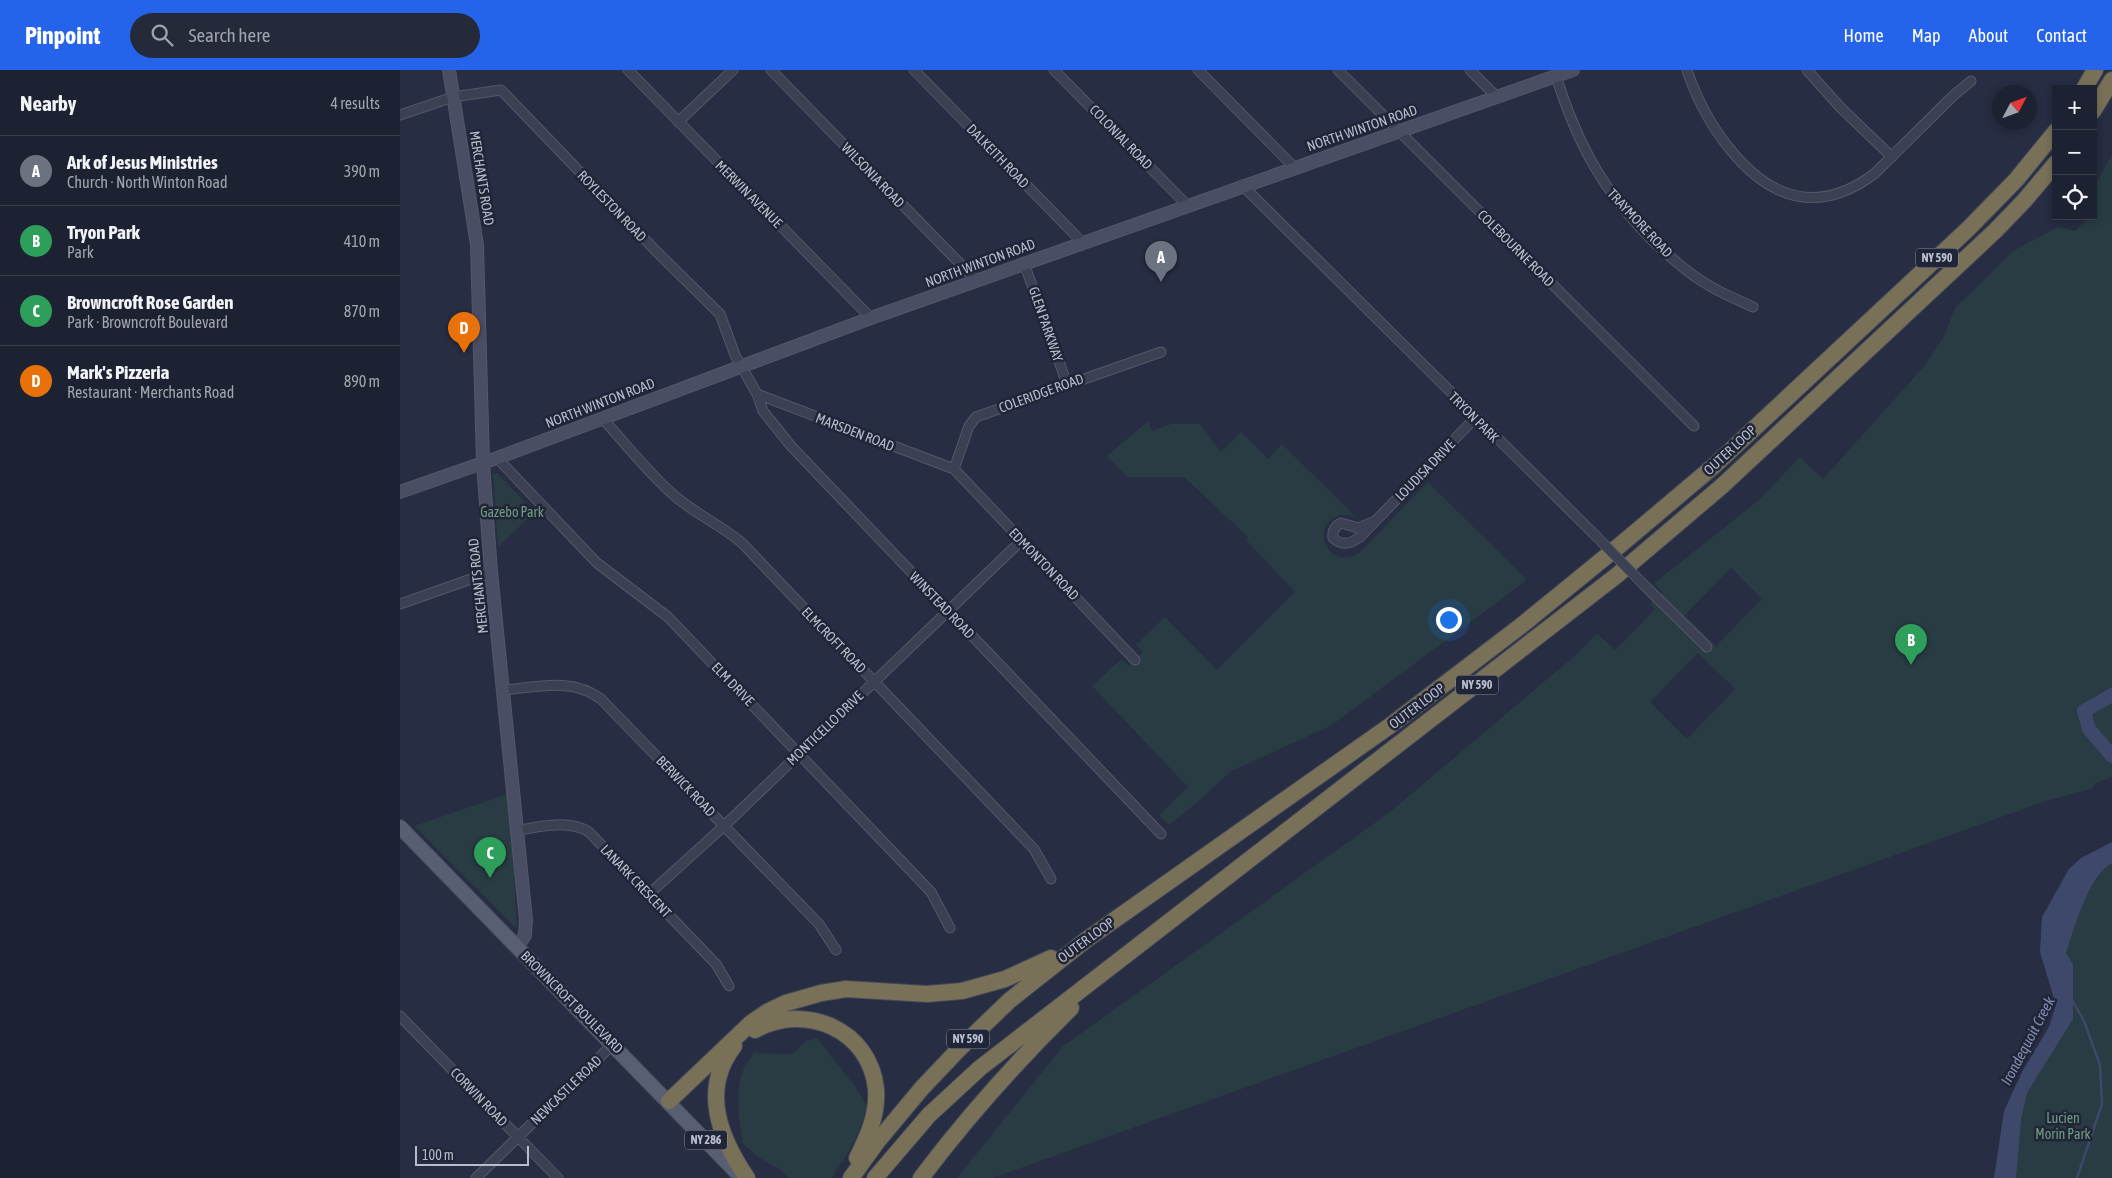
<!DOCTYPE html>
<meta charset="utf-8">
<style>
:root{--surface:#1d2232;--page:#252a3a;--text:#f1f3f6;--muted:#a0a4ac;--line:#3b3f4d;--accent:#2563eb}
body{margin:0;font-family:"Asap Condensed",sans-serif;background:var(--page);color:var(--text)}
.controls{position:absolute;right:15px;top:15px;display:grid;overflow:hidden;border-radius:0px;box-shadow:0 2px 8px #0003}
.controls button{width:45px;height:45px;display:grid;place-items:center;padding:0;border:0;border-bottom:1px solid var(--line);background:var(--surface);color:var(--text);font:25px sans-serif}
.compass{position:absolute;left:1592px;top:15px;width:45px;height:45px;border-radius:50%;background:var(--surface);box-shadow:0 2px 8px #0003;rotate:49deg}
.scale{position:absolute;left:15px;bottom:12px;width:114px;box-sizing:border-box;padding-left:5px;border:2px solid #b8bccc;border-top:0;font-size:14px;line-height:18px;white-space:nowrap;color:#b8bccc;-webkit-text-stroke:4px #202537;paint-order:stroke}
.you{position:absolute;left:1048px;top:549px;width:18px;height:18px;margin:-12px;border:4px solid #fff;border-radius:50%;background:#1a73e8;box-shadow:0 0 0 8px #1a73e833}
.badge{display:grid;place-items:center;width:32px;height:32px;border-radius:50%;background:var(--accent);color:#fff;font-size:16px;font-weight:700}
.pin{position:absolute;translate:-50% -41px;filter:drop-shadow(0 1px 2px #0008)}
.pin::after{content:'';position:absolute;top:26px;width:18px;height:15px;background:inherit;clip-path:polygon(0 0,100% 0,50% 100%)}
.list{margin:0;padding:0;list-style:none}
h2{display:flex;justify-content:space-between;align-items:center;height:65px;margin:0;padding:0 20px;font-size:21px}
h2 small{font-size:16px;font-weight:400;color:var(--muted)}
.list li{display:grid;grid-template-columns:32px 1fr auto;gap:15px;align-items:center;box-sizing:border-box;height:70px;padding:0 20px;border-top:1px solid var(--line)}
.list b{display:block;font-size:19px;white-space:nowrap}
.list p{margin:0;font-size:16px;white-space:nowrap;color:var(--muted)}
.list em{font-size:16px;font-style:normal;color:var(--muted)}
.icon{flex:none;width:28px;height:28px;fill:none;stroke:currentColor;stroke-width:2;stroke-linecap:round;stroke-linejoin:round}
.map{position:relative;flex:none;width:1712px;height:1108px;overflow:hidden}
header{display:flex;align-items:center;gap:30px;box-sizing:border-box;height:70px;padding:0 25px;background:var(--accent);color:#fff}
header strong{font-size:24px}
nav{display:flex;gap:28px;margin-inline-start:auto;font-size:18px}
.search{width:350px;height:45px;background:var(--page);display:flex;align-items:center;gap:12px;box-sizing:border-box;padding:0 18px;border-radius:28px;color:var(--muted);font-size:19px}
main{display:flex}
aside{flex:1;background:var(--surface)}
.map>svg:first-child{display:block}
.green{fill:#293b43;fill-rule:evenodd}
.water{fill:#3d486b}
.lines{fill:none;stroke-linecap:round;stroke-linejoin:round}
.stream{stroke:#3d486b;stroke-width:2.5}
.river{stroke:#3d486b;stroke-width:14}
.street-casing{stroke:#535869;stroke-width:11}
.secondary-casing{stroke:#535869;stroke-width:14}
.primary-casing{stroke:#45495b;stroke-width:16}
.highway-casing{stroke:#434859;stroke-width:18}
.street{stroke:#3b4052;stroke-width:9}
.secondary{stroke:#494e65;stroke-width:12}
.primary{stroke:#595f72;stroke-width:14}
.highway{stroke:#787158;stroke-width:16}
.street-bridge-casing{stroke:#535869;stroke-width:11;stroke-linecap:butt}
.street-bridge{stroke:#3b4052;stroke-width:9}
.labels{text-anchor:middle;stroke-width:5;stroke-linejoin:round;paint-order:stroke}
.shield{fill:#202537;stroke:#8a8f9f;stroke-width:1}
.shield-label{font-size:12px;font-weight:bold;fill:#b8bccc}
.street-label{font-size:14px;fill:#b8bccc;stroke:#202537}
.park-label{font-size:14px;fill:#6f9c82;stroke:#202537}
.water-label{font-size:15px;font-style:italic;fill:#808db2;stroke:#202537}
</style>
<header>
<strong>Pinpoint</strong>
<div class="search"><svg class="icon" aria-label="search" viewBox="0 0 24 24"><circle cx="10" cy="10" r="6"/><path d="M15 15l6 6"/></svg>Search here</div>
<nav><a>Home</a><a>Map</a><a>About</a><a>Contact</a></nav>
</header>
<main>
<aside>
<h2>Nearby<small>4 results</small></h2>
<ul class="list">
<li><span class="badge" style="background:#6b7280">A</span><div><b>Ark of Jesus Ministries</b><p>Church · North Winton Road</p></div><em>390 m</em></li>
<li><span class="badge" style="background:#2e9e5b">B</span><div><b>Tryon Park</b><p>Park</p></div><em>410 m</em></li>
<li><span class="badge" style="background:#2e9e5b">C</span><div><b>Browncroft Rose Garden</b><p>Park · Browncroft Boulevard</p></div><em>870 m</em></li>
<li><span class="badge" style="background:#e8710a">D</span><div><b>Mark's Pizzeria</b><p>Restaurant · Merchants Road</p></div><em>890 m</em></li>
</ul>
</aside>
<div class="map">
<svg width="1712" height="1108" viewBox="0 0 1712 1108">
<rect width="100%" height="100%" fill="#272d42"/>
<path class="green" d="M1712 85V707L1696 713 1691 719 1646 731 593 1108H557L663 976 990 742 1178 583 1197 563 1215 580 1255 539 1250 534 1262 522 1254 513 1359 430 1400 387 1423 409 1525 295 1544 266 1555 238 1613 181 1658 157 1675 161 1690 146H1693V119ZM1331 498 1362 529 1316 576 1285 545ZM1298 583 1335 619 1287 669 1250 632Z
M748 351 752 361 771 354H800L821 382 841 362 868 389 882 374 960 451C954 446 946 443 938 446 908 457 930 502 959 483L1028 412 1127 510 932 655 830 702 800 730 769 755 759 745 788 717 692 616 721 589 729 596 743 582 736 575 765 547 817 600 895 522 846 470 848 467 784 407H727L707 386Z
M97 403 135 442 98 477 93 404Z
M110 723 117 859 14 756Z
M1712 785V1108H1606L1616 1037 1661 948 1657 871Z
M417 968 455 1016 467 1036C460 1067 448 1082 432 1108H388L381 1100 361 1089 343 1074C339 1051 334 1018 345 996 347 991 351 987 354 983L392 984 406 971Z"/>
<path class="water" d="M1712 772V793C1688 807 1675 856 1666 883L1673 895V949L1627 1023 1621 1050 1616 1108H1594L1604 1041 1623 1000 1649 957 1656 935 1640 882 1642 847 1669 799 1681 788Z"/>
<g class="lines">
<path class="stream" d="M1672 930 1684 951 1700 995 1702 1034 1677 1108"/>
<path class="river" d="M1712 625 1684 641 1689 659 1712 686"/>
<defs>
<path id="street" d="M228 0 471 248
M371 0 576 210
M514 0 682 172
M654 0 787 135
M798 0 894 97
M938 0 1294 356
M1070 0 1097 27
M1287 0C1303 49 1347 120 1403 127 1429 130 1454 119 1474 104L1554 25 1571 11
M1407 0 1440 37 1492 87
M1156 6C1178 76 1204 123 1257 175 1272 188 1287 203 1305 213 1320 223 1337 229 1353 237
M0 45 53 27 101 20 256 181 320 244 335 285 357 324 363 341 391 376 761 764
M278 52 333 0
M842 115 1196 466
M624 193 667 314
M357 324 554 399 735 590
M202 348C226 374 249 404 276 427 297 445 323 456 343 474L634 779 651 809
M97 388 197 493 268 547 531 822 550 858
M554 399 569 356 576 347 761 282
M975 451 958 458 941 453C935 456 932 461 933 468 943 477 951 473 960 467L1075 348
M1242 513 1307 577
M0 534 91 502
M104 620C138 617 172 607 201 629L419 854 436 880
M118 760C141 757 168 749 189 762L316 894 329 916
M249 824 324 756 621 471
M0 946 158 1108
M76 1108 213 974"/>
<path id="secondary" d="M49 0 77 175 83 393 91 502 126 850 125 865 117 878
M0 422 97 388 471 248 1173 0"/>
<path id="primary" d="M0 757 340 1106"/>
<path id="highway" d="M1684 19 1695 0
M1693 41 1712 10
M355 960C404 932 470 959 476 1019 478 1044 468 1066 457 1088
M334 976C300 1020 320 1068 347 1108
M269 1031 351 953 367 942 386 933 421 923 446 919 527 924 562 921 605 909 651 888
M451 1108 477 1072 522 1018 560 978 610 930 686 870 991 655 1122 555 1219 476 1315 395 1568 159 1616 110 1656 61
M475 1108 529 1045 580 998 1216 506 1322 416 1595 161 1624 131 1656 93
M521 1108C567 1047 617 991 671 938"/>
</defs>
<use href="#street" class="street-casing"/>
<use href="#secondary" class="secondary-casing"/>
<use href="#primary" class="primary-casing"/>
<use href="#highway" class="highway-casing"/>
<use href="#street" class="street"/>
<use href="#secondary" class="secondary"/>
<use href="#primary" class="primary"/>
<use href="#highway" class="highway"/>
<defs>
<path id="street-bridge" d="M1196 466 1242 513"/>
</defs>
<use href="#street-bridge" class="street-bridge-casing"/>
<use href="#street-bridge" class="street-bridge"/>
</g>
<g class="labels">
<g class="shield">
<rect x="1516" y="178.5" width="42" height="19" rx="4"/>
<rect x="1056" y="605.5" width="42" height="19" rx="4"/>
<rect x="547" y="959.5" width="42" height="19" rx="4"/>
<rect x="285" y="1060.5" width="42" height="19" rx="4"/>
</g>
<g class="shield-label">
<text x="1537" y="192">NY 590</text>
<text x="1077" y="619">NY 590</text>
<text x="568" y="973">NY 590</text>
<text x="306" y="1074">NY 286</text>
</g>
<g class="street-label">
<text transform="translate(962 58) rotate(-19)" y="5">NORTH WINTON ROAD</text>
<text transform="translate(721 67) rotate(46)" y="5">COLONIAL ROAD</text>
<text transform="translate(598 86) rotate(46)" y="5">DALKEITH ROAD</text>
<text transform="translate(473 105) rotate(46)" y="5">WILSONIA ROAD</text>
<text transform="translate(82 108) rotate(81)" y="5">MERCHANTS ROAD</text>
<text transform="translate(349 124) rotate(45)" y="5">MERWIN AVENUE</text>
<text transform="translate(212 136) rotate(46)" y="5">ROYLESTON ROAD</text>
<text transform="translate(1240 153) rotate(47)" y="5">TRAYMORE ROAD</text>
<text transform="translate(1116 178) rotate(45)" y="5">COLEBOURNE ROAD</text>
<text transform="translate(580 193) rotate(-20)" y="5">NORTH WINTON ROAD</text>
<text transform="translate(646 254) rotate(71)" y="5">GLEN PARKWAY</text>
<text transform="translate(641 323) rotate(-20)" y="5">COLERIDGE ROAD</text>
<text transform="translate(200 333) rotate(-21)" y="5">NORTH WINTON ROAD</text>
<text transform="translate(1074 347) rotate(45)" y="5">TRYON PARK</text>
<text transform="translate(455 362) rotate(21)" y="5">MARSDEN ROAD</text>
<text transform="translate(1330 380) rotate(-43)" y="5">OUTER LOOP</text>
<text transform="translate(1025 400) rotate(-46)" y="5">LOUDISA DRIVE</text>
<text transform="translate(644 494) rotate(46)" y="5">EDMONTON ROAD</text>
<text transform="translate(78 516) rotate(-96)" y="5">MERCHANTS ROAD</text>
<text transform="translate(542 535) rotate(46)" y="5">WINSTEAD ROAD</text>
<text transform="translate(434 570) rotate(46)" y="5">ELMCROFT ROAD</text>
<text transform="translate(333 614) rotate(46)" y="5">ELM DRIVE</text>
<text transform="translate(1017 636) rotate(-37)" y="5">OUTER LOOP</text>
<text transform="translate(425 658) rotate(-44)" y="5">MONTICELLO DRIVE</text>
<text transform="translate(286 716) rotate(46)" y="5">BERWICK ROAD</text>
<text transform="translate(236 811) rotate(46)" y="5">LANARK CRESCENT</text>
<text transform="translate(686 870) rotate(-36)" y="5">OUTER LOOP</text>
<text transform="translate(172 932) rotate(45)" y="5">BROWNCROFT BOULEVARD</text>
<text transform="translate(166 1020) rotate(-44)" y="5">NEWCASTLE ROAD</text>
<text transform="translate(79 1027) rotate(46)" y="5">CORWIN ROAD</text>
</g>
<g class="park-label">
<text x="112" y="447">Gazebo Park</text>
<text x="1663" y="1053">Lucien<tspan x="1663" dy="16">Morin Park</tspan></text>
</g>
<g class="water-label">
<text transform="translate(1628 971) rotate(-62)" y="5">Irondequoit Creek</text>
</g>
</g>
</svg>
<div class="controls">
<button>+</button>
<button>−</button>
<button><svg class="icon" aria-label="locate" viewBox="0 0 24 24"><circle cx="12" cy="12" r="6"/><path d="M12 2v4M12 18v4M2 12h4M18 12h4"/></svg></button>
</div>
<svg class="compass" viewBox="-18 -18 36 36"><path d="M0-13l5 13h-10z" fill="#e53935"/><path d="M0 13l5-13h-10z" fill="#a0a4ac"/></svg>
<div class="scale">100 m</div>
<div class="you"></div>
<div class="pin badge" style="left:761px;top:212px;background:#6b7280">A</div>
<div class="pin badge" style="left:1511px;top:595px;background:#2e9e5b">B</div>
<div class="pin badge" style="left:90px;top:808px;background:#2e9e5b">C</div>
<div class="pin badge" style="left:64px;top:283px;background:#e8710a">D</div>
</div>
</main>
